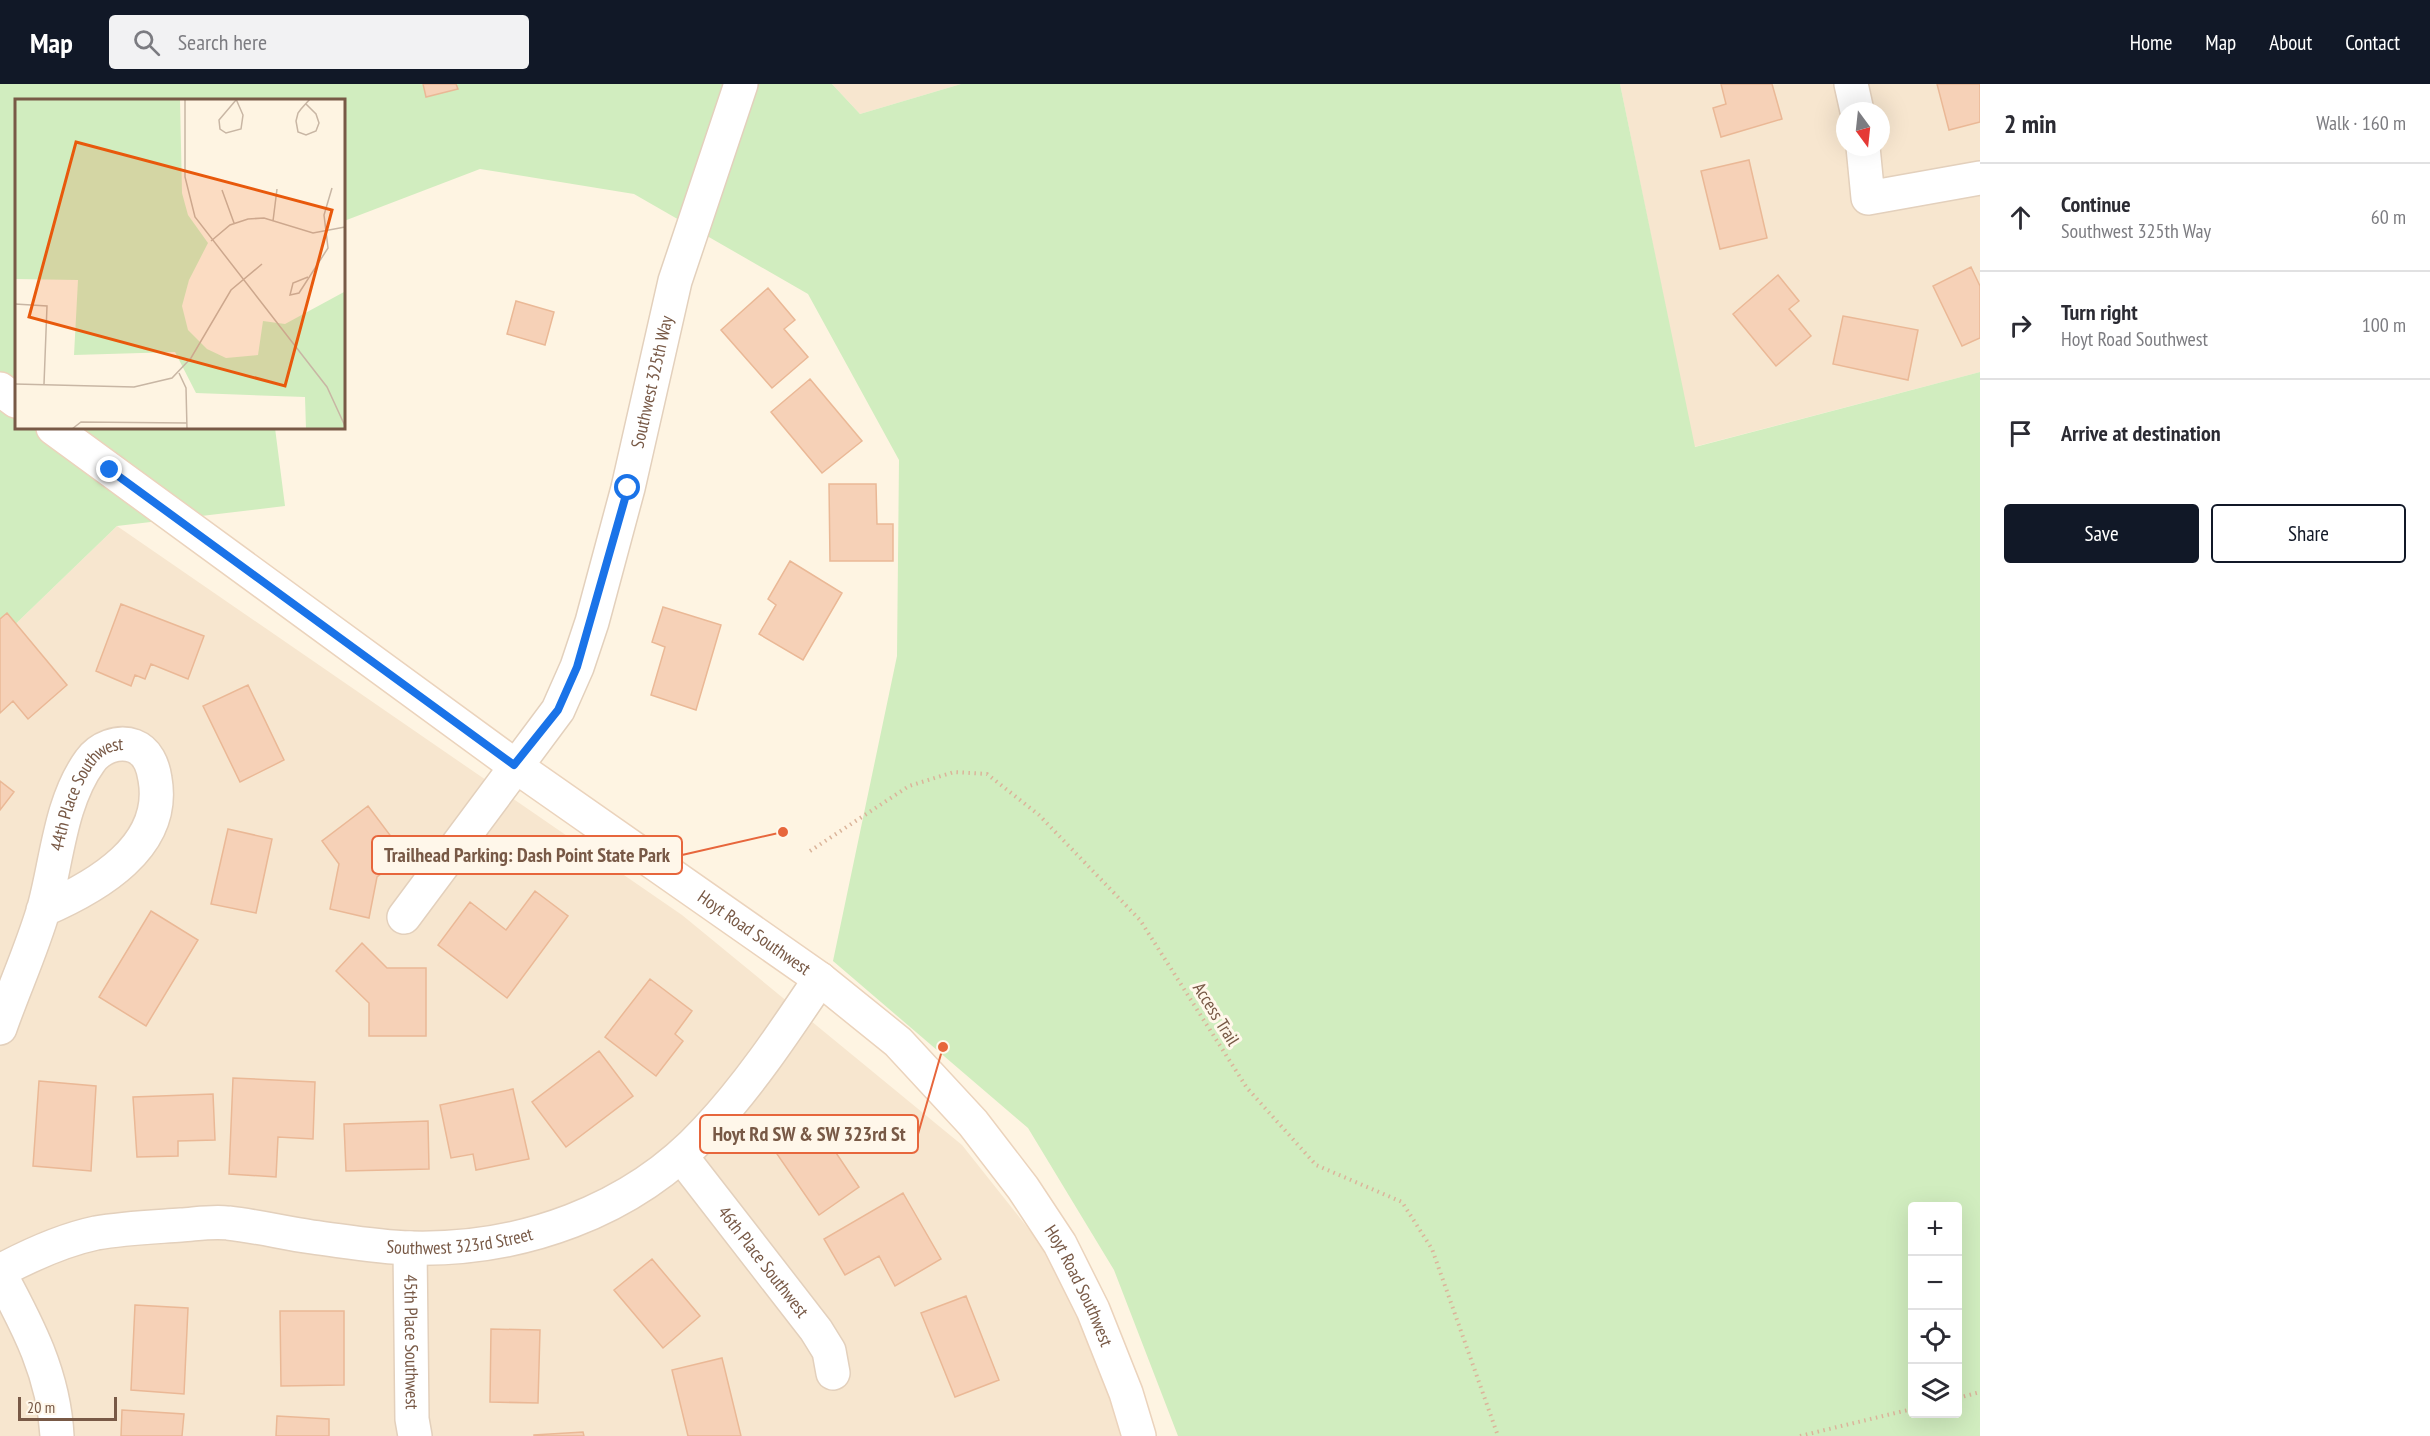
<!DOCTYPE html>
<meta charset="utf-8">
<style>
:root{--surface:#fff;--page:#f2f2f3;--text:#2b2b33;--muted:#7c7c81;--line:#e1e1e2;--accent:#111827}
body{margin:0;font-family:"PT Sans Narrow",sans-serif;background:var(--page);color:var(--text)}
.controls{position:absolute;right:18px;bottom:18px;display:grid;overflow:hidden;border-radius:6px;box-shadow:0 6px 24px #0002}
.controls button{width:54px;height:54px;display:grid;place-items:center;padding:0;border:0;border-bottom:2px solid var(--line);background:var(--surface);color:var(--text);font:30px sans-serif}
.compass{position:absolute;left:1836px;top:18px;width:54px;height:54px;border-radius:50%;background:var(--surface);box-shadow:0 6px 24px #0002;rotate:165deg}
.scale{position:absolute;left:18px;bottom:15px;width:99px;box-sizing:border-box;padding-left:6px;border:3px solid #785946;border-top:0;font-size:16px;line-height:21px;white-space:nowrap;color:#785946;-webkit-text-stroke:4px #fff7ea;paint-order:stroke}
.stop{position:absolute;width:18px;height:18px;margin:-14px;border:4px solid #1a73e8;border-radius:50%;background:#fff}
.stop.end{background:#1a73e8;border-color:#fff;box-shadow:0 2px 6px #0008}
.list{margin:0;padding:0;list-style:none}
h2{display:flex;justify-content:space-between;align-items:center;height:78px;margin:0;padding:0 24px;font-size:26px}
h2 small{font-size:20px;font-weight:400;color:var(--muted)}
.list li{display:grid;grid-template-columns:39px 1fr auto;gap:18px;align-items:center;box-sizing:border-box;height:108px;padding:0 24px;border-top:2px solid var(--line)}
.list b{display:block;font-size:22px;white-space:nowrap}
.list p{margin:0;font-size:20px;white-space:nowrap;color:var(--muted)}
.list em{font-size:20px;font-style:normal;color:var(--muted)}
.actions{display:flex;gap:12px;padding:18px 24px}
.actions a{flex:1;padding:14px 0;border:2px solid var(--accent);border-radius:6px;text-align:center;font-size:21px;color:var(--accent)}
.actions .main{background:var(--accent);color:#fff}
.icon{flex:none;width:33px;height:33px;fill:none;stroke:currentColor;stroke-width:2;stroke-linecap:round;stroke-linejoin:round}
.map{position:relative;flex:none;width:1980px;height:1352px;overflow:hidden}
header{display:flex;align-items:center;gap:36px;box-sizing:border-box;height:84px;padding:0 30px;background:var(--accent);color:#fff}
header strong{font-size:28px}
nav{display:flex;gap:33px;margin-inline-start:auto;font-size:21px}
.search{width:420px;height:54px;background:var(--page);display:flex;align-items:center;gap:15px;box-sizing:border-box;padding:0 21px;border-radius:6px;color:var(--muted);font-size:22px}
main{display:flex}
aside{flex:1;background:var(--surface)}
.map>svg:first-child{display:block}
.residential{fill:#f7e6cf;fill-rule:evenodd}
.green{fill:#d1edbf;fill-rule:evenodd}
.building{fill:#f6d1b7;stroke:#eab896;stroke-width:1.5}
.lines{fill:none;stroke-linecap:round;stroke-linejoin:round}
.minor-casing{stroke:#e3d0bc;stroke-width:36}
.secondary-casing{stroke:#ebd3bc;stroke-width:36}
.path{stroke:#dbb49a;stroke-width:4;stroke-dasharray:1.5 4.5;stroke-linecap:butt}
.minor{stroke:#fff;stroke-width:33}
.secondary{stroke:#fff;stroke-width:33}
.route{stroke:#1a73e8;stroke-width:8}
.labels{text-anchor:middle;stroke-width:6;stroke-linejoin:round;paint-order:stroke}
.street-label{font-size:18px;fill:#785946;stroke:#fff7ea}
.inset-road{fill:none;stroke:#c8b6a4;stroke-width:1.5}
.view{fill:#e8590c;fill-opacity:0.15;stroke:#e8590c;stroke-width:3}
.inset-edge{fill:none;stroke:#785946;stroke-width:3}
.leader{fill:none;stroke:#e7663c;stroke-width:2}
.callout-dot{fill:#e7663c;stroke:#fff7ea;stroke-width:2}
.callout{fill:#fff7ea;stroke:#e7663c;stroke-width:2}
.callout-label{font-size:20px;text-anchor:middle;font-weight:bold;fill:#785946}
</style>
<header>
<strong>Map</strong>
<div class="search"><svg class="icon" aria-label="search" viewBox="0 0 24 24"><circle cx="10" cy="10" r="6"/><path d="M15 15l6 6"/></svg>Search here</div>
<nav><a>Home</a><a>Map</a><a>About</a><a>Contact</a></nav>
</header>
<main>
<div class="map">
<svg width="1980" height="1352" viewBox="0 0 1980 1352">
<rect width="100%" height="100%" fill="#fef4e2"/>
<path class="residential" d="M832 0H961L860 30Z
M1620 0H1980V288L1694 363ZM1845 27H1881V63H1845Z
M117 442 682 831 962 1061 1093 1226 1123 1352H0V555Z"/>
<path class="green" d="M0 0H832L860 30 961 0H1620L1695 363 1980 288V1352H1178L1114 1186 1028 1044 833 877 897 572 899 376 808 210 634 110 480 85 344 137V16H16V344H275L285 422 117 442 0 555ZM1912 1122H1958V1330H1912Z"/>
<path class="building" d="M423 0H456L458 5 426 13Z
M1721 0H1772L1782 35 1721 53 1713 24 1726 20Z
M1937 0H1980V38L1949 46Z
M1749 76 1767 154 1720 165 1701 87Z
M1971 183 1980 202V254L1962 262 1933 202Z
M1778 191 1799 217 1789 225 1811 252 1776 282 1733 230Z
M768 204 795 236 784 245 808 273 772 304 721 246Z
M516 217 554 228 545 261 507 250Z
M1843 232 1918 246 1908 296 1833 280Z
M810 295 862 357 822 389 771 328Z
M829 400H876L877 440H893V477H830Z
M790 477 842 509 803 576 759 550 776 521 768 515Z
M121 520 204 552 188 595 151 580 145 595 135 591 131 602 96 587Z
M663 523 721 541 696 626 651 611 665 563 652 558Z
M7 529 67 601 28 635 13 617 0 629V535Z
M248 601 284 676 240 698 203 622Z
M0 697 14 708 0 726Z
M368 722 405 771 377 793 369 834 330 825 339 780 322 757Z
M228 745 272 755 256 829 211 820Z
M535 807 568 832 507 914 438 861 470 818 506 846Z
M151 827 198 856 146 942 99 913Z
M362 859 387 884H426V952H369V919L336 887Z
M650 895 692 927 675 950 683 957 656 992 605 953Z
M599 967 633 1012 566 1063 532 1018Z
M233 994 315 998 313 1055 278 1053 276 1093 229 1090Z
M39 997 96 1002 91 1087 33 1082Z
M513 1005 529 1075 476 1086 473 1070 451 1074 440 1021Z
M213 1010 215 1056 178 1057V1072L137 1073 133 1013Z
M428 1037 429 1085 346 1087 344 1040Z
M818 1042 859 1103 819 1131 777 1070Z
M903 1109 941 1175 895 1202 879 1172 845 1191 824 1155Z
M652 1175 700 1232 663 1264 614 1206Z
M966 1212 999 1296 955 1313 921 1229Z
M135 1221 188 1224 184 1310 131 1306Z
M280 1227H344V1301L281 1302Z
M491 1245 540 1246 538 1319 490 1318Z
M722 1274 741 1352H688L672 1286Z
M122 1326 184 1330 182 1352H121Z
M277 1332 329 1335V1352H276Z
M583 1348 584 1352H534V1351Z"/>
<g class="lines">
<defs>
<g id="minor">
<path d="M1851 0 1857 27"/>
<path d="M1863 63 1868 114 1980 94"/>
<path id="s1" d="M404 833 558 626 577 583 592 538 628 404 675 197 741 0"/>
<path id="s2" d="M0 944C14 904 32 865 44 824 57 777 60 718 90 677 99 664 118 656 134 662 147 667 153 681 155 695 167 763 96 803 43 826"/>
<path id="s3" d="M681 1072 816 1246 829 1267 833 1289"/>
<path id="s4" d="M410 1164 412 1335 415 1352"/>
<path id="s5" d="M0 1187C30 1171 63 1156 96 1149 124 1144 153 1143 181 1141 196 1140 213 1137 228 1139 256 1142 284 1149 312 1153 344 1157 377 1163 410 1164 520 1167 632 1128 707 1046 750 1000 785 947 820 895"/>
<path d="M0 1190C28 1242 54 1291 57 1352"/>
</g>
<g id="secondary">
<path d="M0 305 16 317"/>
<path id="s6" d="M53 344 514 681 820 895 898 958 973 1039 1023 1104 1060 1160 1093 1226 1126 1309 1139 1352"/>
</g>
</defs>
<use href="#minor" class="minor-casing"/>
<use href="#secondary" class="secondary-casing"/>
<path class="path" d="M810 767 909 702 954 688 987 690 1039 731 1140 836 1247 1004 1316 1081 1402 1118 1432 1165 1498 1352
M1958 1314 1980 1308
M1800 1352 1912 1325"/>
<use href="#minor" class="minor"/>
<use href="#secondary" class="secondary"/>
</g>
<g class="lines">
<path class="route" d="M110 386 514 681 558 626 577 583 628 404"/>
</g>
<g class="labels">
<g class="street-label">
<text dy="6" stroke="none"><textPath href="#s1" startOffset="600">Southwest 325th Way</textPath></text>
<text dy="6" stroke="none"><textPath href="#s2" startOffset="254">44th Place Southwest</textPath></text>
<text dy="6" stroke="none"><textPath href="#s6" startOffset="864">Hoyt Road Southwest</textPath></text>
<text transform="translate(1216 930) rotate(58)" y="6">Access Trail</text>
<text dy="6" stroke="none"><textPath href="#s5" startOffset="470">Southwest 323rd Street</textPath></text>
<text dy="6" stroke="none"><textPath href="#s3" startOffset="134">46th Place Southwest</textPath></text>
<text dy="6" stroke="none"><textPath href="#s6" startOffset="1350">Hoyt Road Southwest</textPath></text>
<text dy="6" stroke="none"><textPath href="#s4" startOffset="94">45th Place Southwest</textPath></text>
</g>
</g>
<g transform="translate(15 15)">
<rect width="330" height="330" fill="#fef4e2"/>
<path d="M0 0H165L167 94 173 116 193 144 174 181 167 207 173 231 192 250 211 259 243 256 248 222 270 225 329 193 330 330H291L290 298 181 294 160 253 59 256 63 181 0 180Z" fill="#d1edbf"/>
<path class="inset-road" d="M170 0V78L180 118 312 288 330 327M221 0 228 16 226 30 211 34 205 30 204 21 221 1M291 5 301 15 304 24 301 32 291 36 283 33 281 22 283 14 286 10 295 0M207 91 219 124M258 122 262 90M196 142 215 126 233 120 249 119 298 134 330 128M293 178 278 184 275 196 284 194 313 149 309 116 317 89M0 205 32 207 29 285M164 274 171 289 172 330M0 285 119 288 157 279 176 259 216 191 247 165M57 330 66 323 172 324"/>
<path class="view" d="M61 43 317 111 270 287 14 218Z"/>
<rect width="330" height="330" class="inset-edge"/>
</g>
<path class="leader" d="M783 748L682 771M943 963L918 1050"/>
<g class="callout-dot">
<circle cx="783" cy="748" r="6"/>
<circle cx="943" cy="963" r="6"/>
</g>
<g class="callout">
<rect x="372" y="752" width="310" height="38" rx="6"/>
<rect x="700" y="1031" width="218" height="38" rx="6"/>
</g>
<g class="callout-label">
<text x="527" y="778">Trailhead Parking: Dash Point State Park</text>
<text x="809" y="1057">Hoyt Rd SW &amp; SW 323rd St</text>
</g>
</svg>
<div class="controls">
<button>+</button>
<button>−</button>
<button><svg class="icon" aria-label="locate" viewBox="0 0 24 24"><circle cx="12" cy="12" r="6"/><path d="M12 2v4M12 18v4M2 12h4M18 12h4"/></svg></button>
<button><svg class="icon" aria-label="layers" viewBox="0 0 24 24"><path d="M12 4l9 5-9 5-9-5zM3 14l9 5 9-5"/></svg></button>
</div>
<svg class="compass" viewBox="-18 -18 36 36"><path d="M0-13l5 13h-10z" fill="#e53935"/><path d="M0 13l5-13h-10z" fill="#7c7c81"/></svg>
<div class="scale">20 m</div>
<div class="stop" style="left:628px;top:404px"></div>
<div class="stop end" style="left:110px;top:386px"></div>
</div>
<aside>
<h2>2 min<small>Walk · 160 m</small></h2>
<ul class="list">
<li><svg class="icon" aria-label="ahead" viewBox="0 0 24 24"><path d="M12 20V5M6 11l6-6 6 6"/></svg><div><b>Continue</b><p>Southwest 325th Way</p></div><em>60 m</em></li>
<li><svg class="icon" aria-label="right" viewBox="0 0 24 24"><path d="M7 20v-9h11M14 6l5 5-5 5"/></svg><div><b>Turn right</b><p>Hoyt Road Southwest</p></div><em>100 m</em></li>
<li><svg class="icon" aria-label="arrive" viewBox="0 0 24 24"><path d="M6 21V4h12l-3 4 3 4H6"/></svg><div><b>Arrive at destination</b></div></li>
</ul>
<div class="actions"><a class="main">Save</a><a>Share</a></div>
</aside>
</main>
